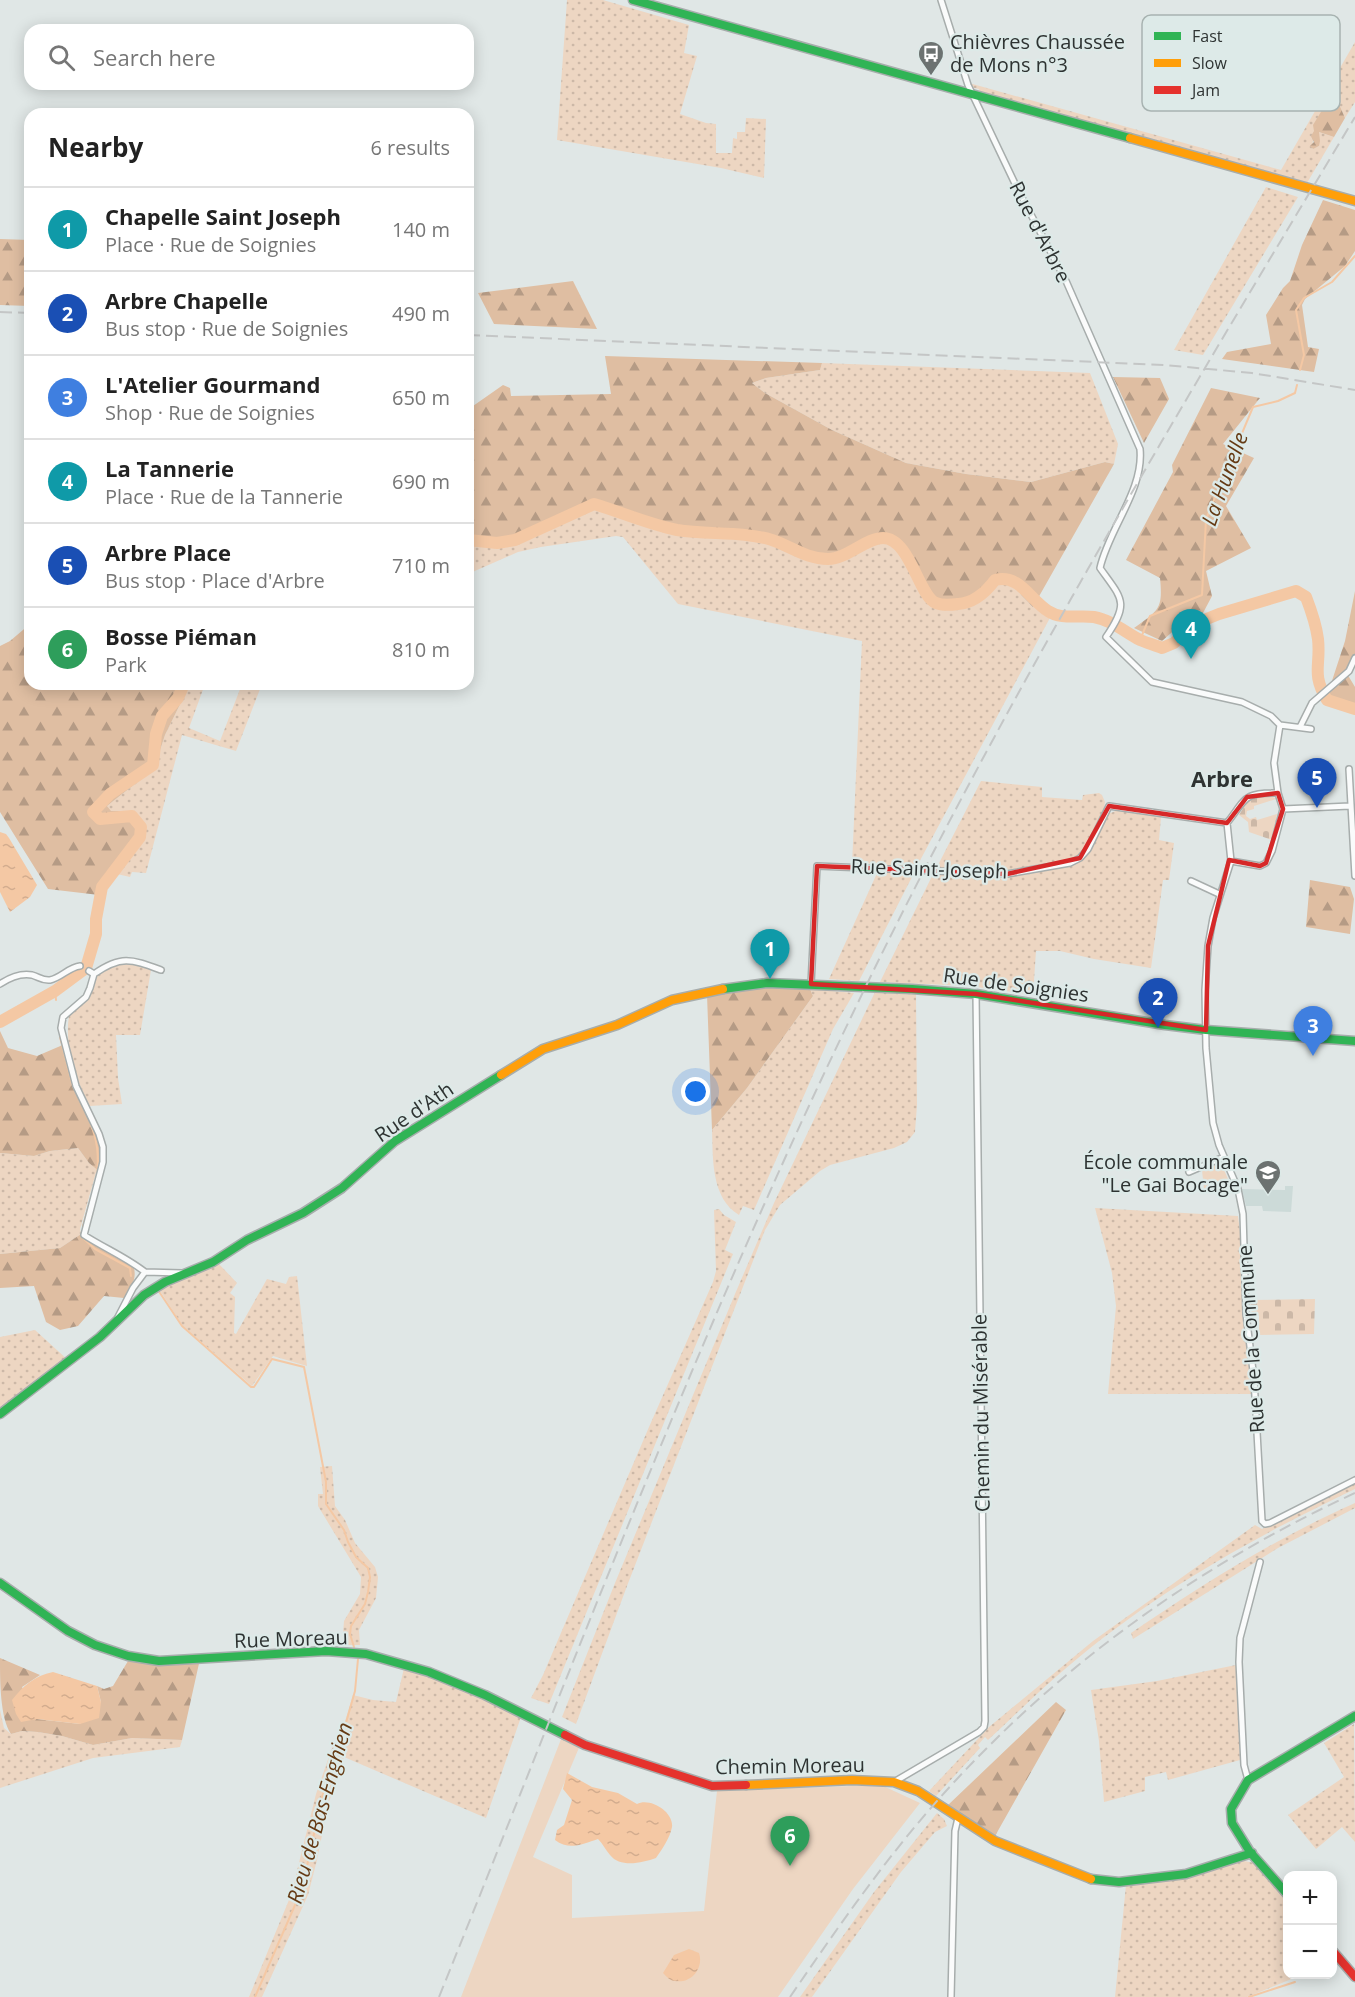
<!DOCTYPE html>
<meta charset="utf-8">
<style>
:root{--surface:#fff;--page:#f6f6f6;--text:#222;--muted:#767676;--line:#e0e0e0;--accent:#d93025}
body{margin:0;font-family:"Open Sans",sans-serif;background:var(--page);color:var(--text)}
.controls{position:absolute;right:18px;bottom:18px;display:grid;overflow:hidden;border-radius:12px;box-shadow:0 3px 15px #0003}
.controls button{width:54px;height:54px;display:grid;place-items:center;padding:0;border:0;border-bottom:2px solid var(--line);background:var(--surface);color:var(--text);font:30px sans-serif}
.you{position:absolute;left:696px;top:1092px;width:21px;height:21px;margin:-15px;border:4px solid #fff;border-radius:50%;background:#1a73e8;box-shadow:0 0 0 9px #1a73e833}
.badge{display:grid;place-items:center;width:39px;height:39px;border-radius:50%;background:var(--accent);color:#fff;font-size:20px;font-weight:700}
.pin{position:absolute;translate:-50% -50px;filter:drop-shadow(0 2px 3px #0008)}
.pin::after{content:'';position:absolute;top:32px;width:21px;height:18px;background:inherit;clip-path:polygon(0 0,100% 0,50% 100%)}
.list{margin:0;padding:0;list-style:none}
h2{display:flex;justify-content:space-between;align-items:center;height:78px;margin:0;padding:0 24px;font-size:26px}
h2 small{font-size:20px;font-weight:400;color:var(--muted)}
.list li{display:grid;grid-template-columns:39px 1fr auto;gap:18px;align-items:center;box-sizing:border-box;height:84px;padding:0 24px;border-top:2px solid var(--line)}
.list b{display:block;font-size:22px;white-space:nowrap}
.list p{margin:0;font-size:20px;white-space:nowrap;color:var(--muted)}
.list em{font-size:20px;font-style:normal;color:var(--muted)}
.icon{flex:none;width:33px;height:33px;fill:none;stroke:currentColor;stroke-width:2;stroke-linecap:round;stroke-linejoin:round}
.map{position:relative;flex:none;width:1355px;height:1997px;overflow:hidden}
.search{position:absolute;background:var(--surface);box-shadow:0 3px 15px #0003;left:24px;top:24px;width:450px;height:66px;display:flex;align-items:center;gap:15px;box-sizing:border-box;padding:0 21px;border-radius:18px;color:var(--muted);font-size:22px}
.panel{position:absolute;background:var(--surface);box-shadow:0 3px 15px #0003;left:24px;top:108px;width:450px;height:582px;border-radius:18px}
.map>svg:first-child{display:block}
.built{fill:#ccdad8}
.grass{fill:url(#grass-dots)}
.forest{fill:url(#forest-firs)}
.cemetery{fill:url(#cemetery-stones)}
.park{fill:#edd6c2}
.water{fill:url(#water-ripples)}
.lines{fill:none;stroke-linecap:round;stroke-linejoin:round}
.stream{stroke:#f4c8a4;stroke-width:2}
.river{stroke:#f4c8a4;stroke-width:12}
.street-casing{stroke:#a7adac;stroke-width:8}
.fast-casing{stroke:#a7adac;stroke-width:11}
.slow-casing{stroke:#a7adac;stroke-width:11}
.jam-casing{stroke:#a7adac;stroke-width:11}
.street{stroke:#fafbfb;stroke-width:5}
.fast{stroke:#30b455;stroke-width:8}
.slow{stroke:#ff9f0a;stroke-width:8}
.jam{stroke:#e5322d;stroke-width:8}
.rail{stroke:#c4c6c6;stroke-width:2;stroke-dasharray:12 6;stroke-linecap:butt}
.marked{fill:none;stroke:#d62828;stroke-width:4.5;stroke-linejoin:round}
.labels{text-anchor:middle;stroke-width:4.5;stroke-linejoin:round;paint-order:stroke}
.poi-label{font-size:20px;fill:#2e3332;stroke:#ddeae8;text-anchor:start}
.street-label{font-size:20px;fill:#2e3332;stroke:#ddeae8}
.water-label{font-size:21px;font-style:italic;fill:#653a14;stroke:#ddeae8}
.quarter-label{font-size:22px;font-weight:bold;fill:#2e3332;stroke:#ddeae8}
.key{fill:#ddeae8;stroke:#a8b3b1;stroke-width:1.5}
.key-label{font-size:16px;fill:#2e3332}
</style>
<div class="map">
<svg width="1355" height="1997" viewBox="0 0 1355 1997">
<defs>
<pattern id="grass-dots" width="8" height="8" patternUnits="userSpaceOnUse" patternTransform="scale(1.5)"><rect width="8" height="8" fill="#edd6c2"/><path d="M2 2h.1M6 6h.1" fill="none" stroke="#ccb8a7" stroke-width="1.8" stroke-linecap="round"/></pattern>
<pattern id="forest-firs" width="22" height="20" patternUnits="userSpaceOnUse" patternTransform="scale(1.5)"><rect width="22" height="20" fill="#dfbea2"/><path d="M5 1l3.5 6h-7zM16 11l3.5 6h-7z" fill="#b59b85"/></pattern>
<pattern id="cemetery-stones" width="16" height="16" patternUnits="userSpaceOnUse" patternTransform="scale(1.5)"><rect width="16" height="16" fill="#edd6c2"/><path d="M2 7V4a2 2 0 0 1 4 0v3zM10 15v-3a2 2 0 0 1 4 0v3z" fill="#ccb8a7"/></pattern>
<pattern id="water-ripples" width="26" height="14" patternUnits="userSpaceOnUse" patternTransform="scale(1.5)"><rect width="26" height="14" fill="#f4c8a4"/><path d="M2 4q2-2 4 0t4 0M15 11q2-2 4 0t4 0" fill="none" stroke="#d2ac8e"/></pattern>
</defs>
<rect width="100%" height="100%" fill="#e0e7e6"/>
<path class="built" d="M1285 1186H1293L1291 1212 1263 1211 1262 1206H1246L1242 1189 1285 1190Z"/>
<path class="grass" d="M567 0H603L689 25 684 53 697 56 680 114 706 123 716 124V153H732L733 138 737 139V132H745L746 118 766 119 764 178 721 168 557 140Z
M1355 42V102L1345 118 1339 104 1314 131 1312 149 1319 146V132L1334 137 1307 183 980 92 979 89 970 87 969 83 1281 170Z
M1266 187 1298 197 1203 355 1174 350Z
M822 363 1090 373 1118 444 1114 464 1105 462 1031 482 966 474 906 463 832 430 765 393 752 383 766 378 820 370Z
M594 506C621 514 648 526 676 531 707 537 741 533 771 541 791 547 806 559 827 560 848 561 872 534 891 541 909 548 921 593 936 608 949 607 970 608 980 601 997 588 988 570 1018 585L1021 595 1033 607 1035 604 1051 616 916 868 852 865 862 641 678 604 623 537 616 536 541 547 518 552 468 574V546L492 547 517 540Z
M190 684H205L189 728 220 741 242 684H262L236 751 182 735 146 873 132 872 130 877 117 874 107 889 101 887 141 839 108 809 107 806 154 769 165 735Z
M981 781 1042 787V797L1082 800 1083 795 1099 793 1102 795 1105 802 1103 813 1084 851 1072 860 1012 871 936 869Z
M1118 810 1161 817 1159 840 1174 843 1169 880H1163L1151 968 1094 959 1060 951H1036L1033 995 970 986 880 982 934 872 1003 876 1072 864C1092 857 1099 831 1108 814Z
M878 871 914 873 859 981 829 979Z
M120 958 152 964 140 1035H116L118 1078 122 1104 90 1106C76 1081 64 1045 69 1016 86 1002 92 996 97 974Z
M810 989 854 993 833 1029 754 1210 743 1206 739 1215C711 1198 713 1159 712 1130L747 1088 813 996Z
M875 992 916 994 917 1105 915 1132 907 1142 894 1148 830 1165 820 1171 780 1205 765 1230 627 1586 576 1724 562 1717 615 1583 735 1294 774 1203Z
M78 1148 89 1163 97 1169 80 1229 81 1234 60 1248 0 1254V1153L34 1156 50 1151Z
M1095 1208 1238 1216 1245 1269V1298L1255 1394H1108L1116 1306 1112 1273Z
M719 1209 724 1215 736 1222 725 1250 733 1254 549 1704 531 1698 543 1675 649 1427 713 1282 716 1271 714 1210Z
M219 1264 237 1283 230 1293 235 1297 234 1333 236 1334 267 1279 286 1284 289 1277 297 1276 307 1366 273 1356 252 1386 182 1325 159 1289Z
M35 1330 69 1361 0 1414V1337Z
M332 1466 335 1506 345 1520 355 1543 375 1567 378 1577 376 1598 359 1630 360 1645H342L344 1621 360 1594 361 1577 318 1506V1494H323L320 1467Z
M1355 1482V1489C1252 1538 1152 1594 1065 1669 1039 1691 1014 1716 988 1740L985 1737 978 1745 980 1748 936 1796 929 1791 989 1727 1093 1641 1255 1525 1262 1529Z
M1355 1503V1508L1278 1548 1133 1639 1131 1633C1203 1584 1276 1538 1355 1503Z
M405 1664 429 1672 521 1717 486 1818 344 1757 328 1805 317 1860 308 1895 262 1997H249L291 1895 316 1794 332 1748 339 1741 353 1695 373 1700 396 1702Z
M1236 1665 1240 1760 1168 1780 1166 1772 1145 1777V1791L1104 1802 1099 1741 1091 1690 1157 1681Z
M0 1710 4 1728 11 1734 22 1731 38 1732 62 1736 93 1745 132 1738 182 1740 180 1747 93 1758 0 1788Z
M1354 1724 1355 1842 1342 1827 1316 1849 1288 1815 1344 1777 1324 1743Z
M937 1813 944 1819 947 1826 935 1832 901 1872 812 1997H800L874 1892Z
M1244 1861 1255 1863 1287 1901 1288 1974 1297 1975 1289 1980 1247 1997H1115L1126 1885 1186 1878Z"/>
<path class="forest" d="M1334 98 1339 104 1345 118 1334 137 1319 132 1320 141 1319 146 1313 149 1310 146 1314 142 1311 136 1314 131 1313 125 1327 102Z
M1323 200 1355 210V251L1345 266 1305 299 1302 305 1308 347 1319 349 1314 372 1222 359 1227 352 1271 344 1266 315 1283 288 1290 281 1302 245Z
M0 239 30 240V306L0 305Z
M573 281 597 329 494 324 478 293Z
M605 356 822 363 820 370 766 378 752 383 765 393 832 430 906 463 966 474 1031 482 1105 462 1114 464 1033 607 1021 595 1017 583 1005 577 995 580C976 607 977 604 944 608L929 594 916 568 895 541 883 538 831 559 812 557 772 540 678 530 645 522 631 515 594 504 539 530 492 547 468 546V406H473L503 385 510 388 511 396 611 394Z
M1113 377 1160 378 1169 399 1144 443Z
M1211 388 1260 398 1223 444 1254 458 1226 506 1251 548 1206 571 1212 596 1203 613 1179 626 1162 641 1134 628C1159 610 1163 609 1160 578L1126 560 1173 472 1172 465Z
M1355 591V661L1346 672 1355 687V713L1341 710 1328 693 1345 641Z
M30 624V684H190L165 735 154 769 107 806 111 811C131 811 150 813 141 839L101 887 99 895 48 889 0 812V646L10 641Z
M1310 880 1350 887 1354 899 1350 934 1306 927Z
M769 986 810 989 813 996 747 1088 712 1130 707 995Z
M0 1031 8 1048 37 1056 65 1044 71 1070 103 1147 100 1172 89 1163 78 1148 50 1151 34 1156 0 1153Z
M81 1234 94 1245 133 1265C138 1279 131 1287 124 1298L104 1296 78 1326 60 1330 46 1322 34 1286 0 1288V1254L60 1248Z
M131 1656 200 1659 182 1740 132 1738 93 1745 62 1736 38 1732 22 1731 11 1734C0 1718 0 1681 0 1658L40 1675 22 1687 37 1719 80 1724 101 1702 97 1686 104 1689 113 1686Z
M1056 1702 1066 1710 995 1836 947 1806Z"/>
<path class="cemetery" d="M1261 796 1273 797 1276 799 1254 806V809L1247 811 1246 816 1250 819 1256 817 1257 820 1277 814 1272 840 1249 832 1248 822 1239 815 1247 802Z
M1315 1299 1314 1334 1259 1335V1316L1249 1310V1300Z"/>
<path class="park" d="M1221 1163 1228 1179 1204 1189 1202 1170Z
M563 1734 581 1743 533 1857 572 1875V1918L704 1911 717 1791 881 1785 920 1803 853 1889 778 1997H461Z"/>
<path class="water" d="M0 832 6 834 9 838 37 885 30 897 10 912 0 892Z
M53 1672 97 1686 101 1702 99 1718 80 1724 37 1719 21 1722 16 1714 12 1700C23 1686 34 1676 53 1672Z
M567 1773 592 1787 618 1793 637 1804C650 1797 674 1812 672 1827 670 1838 662 1849 656 1858 642 1863 620 1868 610 1855 605 1849 603 1844 598 1839 583 1844 569 1851 555 1840L557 1830 564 1825 572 1800 563 1789Z
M689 1949 699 1953C704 1967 692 1984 675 1981 670 1981 667 1977 663 1973L674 1955Z"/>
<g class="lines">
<path class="stream" d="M1300 370 1304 355 1296 310 1304 298 1332 282 1355 256
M1140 640 1150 616 1202 595 1206 519 1253 407 1278 401 1295 393 1297 385
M55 991 56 1000
M60 1037 72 1084 83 1106
M89 1119C98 1142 99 1154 97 1178
M91 1198 83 1226V1238L95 1249 130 1268 131 1276
M158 1290 182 1326 251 1387H254L272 1359 304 1367 326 1482V1504L344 1530 348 1542 356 1557 368 1568 370 1577 368 1592 365 1604 351 1626 350 1634 354 1647
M255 1997 302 1889 322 1797 336 1758 355 1691 358 1659
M1249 1997 1295 1982"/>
<path class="river" d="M468 540 497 543 515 540 594 504C621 512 648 524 677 530 708 535 742 531 772 540 792 547 807 559 828 559 847 559 866 538 883 538 910 538 919 597 936 603 943 606 951 605 958 604 974 603 986 592 995 580 1020 574 1029 599 1048 611 1061 620 1079 615 1094 617 1111 620 1125 632 1140 640 1147 643 1155 645 1162 648L1174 643 1194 624 1219 614 1296 591 1306 597C1311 610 1316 624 1318 639 1321 666 1311 673 1327 700L1355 709
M0 1022 55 991 86 968 96 934V919L102 887 140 837 141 827 132 816 100 819 93 812 110 794 153 765 156 734 162 716 178 698 184 684"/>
<defs>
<path id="street" d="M941 0 968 85 1018 190 1066 281 1140 449C1144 490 1109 528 1100 568 1122 599 1130 602 1106 637L1152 682 1242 702 1271 716 1280 725
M1280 725 1311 729
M1300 727 1312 703 1349 671 1355 658
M1349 769 1355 876
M1283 809 1350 806
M1231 861 1213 918 1208 946 1205 990 1206 1048 1213 1123 1219 1145 1238 1189 1243 1214 1246 1314 1254 1379 1262 1521 1265 1524 1270 1523 1355 1480
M1231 861 1260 866 1266 863 1272 851 1283 809 1278 793 1274 763 1280 725
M1231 861 1227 823C1246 799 1243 792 1278 793
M1191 881 1219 894
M89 971 94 974 90 988 86 997 63 1017 61 1028 76 1086 99 1134 103 1147V1162L84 1235C104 1248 126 1257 145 1272
M94 974C121 955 131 959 161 970
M0 984C9 978 21 973 32 975 39 977 43 981 50 980 61 978 69 967 80 966
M811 984 817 866 1007 874 1070 863 1080 858 1088 849 1109 806 1227 823
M1189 1172 1224 1157
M145 1272 182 1273
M118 1317 133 1288 145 1272
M1248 1780 1244 1765 1239 1662 1240 1638 1260 1562
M894 1782 979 1732 984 1727 985 1721 976 994
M951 1997 955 1831 958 1818"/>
<path id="fast" d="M633 0 1130 138
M723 989 767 983 912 989 976 994 1165 1025 1206 1030 1355 1041
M0 1414 100 1337 144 1295 165 1282 213 1262 247 1240 303 1213 342 1188 395 1141 501 1075
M0 1583 68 1631 95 1645 128 1656 159 1661 326 1651 366 1654 429 1672 485 1695 565 1735
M1091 1879 1119 1882 1186 1874 1252 1853
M1288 1895 1250 1852 1232 1823 1231 1809 1248 1780 1355 1716"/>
<path id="slow" d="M1130 138 1355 201
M501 1075 543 1049 617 1025 672 1000 723 989
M746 1785 852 1780 894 1782 918 1791 995 1841 1091 1879"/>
<path id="jam" d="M565 1735 585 1745 712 1786 746 1785
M1332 1950 1355 1977"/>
</defs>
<use href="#street" class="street-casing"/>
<use href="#fast" class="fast-casing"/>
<use href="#slow" class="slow-casing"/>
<use href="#jam" class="jam-casing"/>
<use href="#street" class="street"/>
<use href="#fast" class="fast"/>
<use href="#slow" class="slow"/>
<use href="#jam" class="jam"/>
<path class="rail" d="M0 312 30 313
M468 335 1164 365 1252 373 1355 390
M439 1997C572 1668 697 1336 851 1017 1000 706 1178 412 1355 117
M790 1997C836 1930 883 1862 937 1801 1053 1670 1196 1566 1355 1493"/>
</g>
<path class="marked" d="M1278 793 1283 809 1266 863 1260 866 1229 860 1208 946 1206 1030 976 994 811 984 817 866 1007 874 1080 858 1109 806 1227 823 1247 797Z"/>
<defs>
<symbol id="bus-pin" viewBox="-11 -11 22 30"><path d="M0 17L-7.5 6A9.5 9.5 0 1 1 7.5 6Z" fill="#6c7271" stroke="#ddeae8"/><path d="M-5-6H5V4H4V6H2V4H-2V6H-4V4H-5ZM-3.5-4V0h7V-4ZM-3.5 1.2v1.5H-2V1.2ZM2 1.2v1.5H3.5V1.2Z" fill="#fff"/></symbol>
<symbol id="school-pin" viewBox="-11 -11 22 30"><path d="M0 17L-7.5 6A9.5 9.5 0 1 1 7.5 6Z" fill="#6c7271" stroke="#ddeae8"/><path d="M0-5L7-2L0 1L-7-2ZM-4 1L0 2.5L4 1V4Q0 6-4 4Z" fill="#fff"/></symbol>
</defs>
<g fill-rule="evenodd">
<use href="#bus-pin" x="916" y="39" width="30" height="40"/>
<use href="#school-pin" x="1253" y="1158" width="30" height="40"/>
</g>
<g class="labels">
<g class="poi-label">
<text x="950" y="49">Chièvres Chaussée<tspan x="950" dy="23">de Mons n°3</tspan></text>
<text x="1248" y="1169" text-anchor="end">École communale<tspan x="1248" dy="23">"Le Gai Bocage"</tspan></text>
</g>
<g class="street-label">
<text transform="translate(1040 232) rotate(63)" y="7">Rue d'Arbre</text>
<text transform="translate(929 869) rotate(2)" y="7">Rue Saint-Joseph</text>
<text transform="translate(1016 985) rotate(8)" y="7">Rue de Soignies</text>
<text transform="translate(414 1112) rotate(-34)" y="7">Rue d'Ath</text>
<text transform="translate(1251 1339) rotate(-94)" y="7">Rue de la Commune</text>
<text transform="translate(981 1413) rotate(-91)" y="7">Chemin du Misérable</text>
<text transform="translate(291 1639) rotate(-2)" y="7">Rue Moreau</text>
<text transform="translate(790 1766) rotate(-1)" y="7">Chemin Moreau</text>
</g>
<g class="water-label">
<text transform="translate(1225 479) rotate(-70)" y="7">La Hunelle</text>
<text transform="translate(320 1813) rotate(-74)" y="7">Rieu de Bas-Enghien</text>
</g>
<g class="quarter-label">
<text x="1222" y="787">Arbre</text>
</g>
</g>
<rect x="1142" y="15" width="198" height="96" rx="9" class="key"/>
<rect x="1154" y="32" width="27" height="8" fill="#30b455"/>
<rect x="1154" y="59" width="27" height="8" fill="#ff9f0a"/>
<rect x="1154" y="86" width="27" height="8" fill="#e5322d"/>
<g class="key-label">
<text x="1192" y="42">Fast</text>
<text x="1192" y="69">Slow</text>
<text x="1192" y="96">Jam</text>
</g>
</svg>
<div class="controls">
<button>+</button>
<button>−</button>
</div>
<div class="you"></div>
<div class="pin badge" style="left:770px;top:979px;background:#0f9aa8">1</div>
<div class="pin badge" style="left:1158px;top:1028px;background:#1a4fb4">2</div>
<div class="pin badge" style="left:1313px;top:1056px;background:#3f7fe0">3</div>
<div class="pin badge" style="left:1191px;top:659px;background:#0f9aa8">4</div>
<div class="pin badge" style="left:1317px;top:808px;background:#1a4fb4">5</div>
<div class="pin badge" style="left:790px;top:1866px;background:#2e9e5b">6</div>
<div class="search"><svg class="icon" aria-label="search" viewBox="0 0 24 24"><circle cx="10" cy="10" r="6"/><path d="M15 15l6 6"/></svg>Search here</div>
<section class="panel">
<h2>Nearby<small>6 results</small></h2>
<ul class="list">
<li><span class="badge" style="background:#0f9aa8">1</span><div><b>Chapelle Saint Joseph</b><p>Place · Rue de Soignies</p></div><em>140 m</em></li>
<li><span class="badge" style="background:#1a4fb4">2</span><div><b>Arbre Chapelle</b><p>Bus stop · Rue de Soignies</p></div><em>490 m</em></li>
<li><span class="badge" style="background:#3f7fe0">3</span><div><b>L'Atelier Gourmand</b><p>Shop · Rue de Soignies</p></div><em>650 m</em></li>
<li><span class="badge" style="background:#0f9aa8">4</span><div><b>La Tannerie</b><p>Place · Rue de la Tannerie</p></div><em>690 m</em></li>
<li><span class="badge" style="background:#1a4fb4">5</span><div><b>Arbre Place</b><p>Bus stop · Place d'Arbre</p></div><em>710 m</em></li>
<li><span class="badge" style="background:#2e9e5b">6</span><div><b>Bosse Piéman</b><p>Park</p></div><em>810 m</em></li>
</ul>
</section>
</div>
